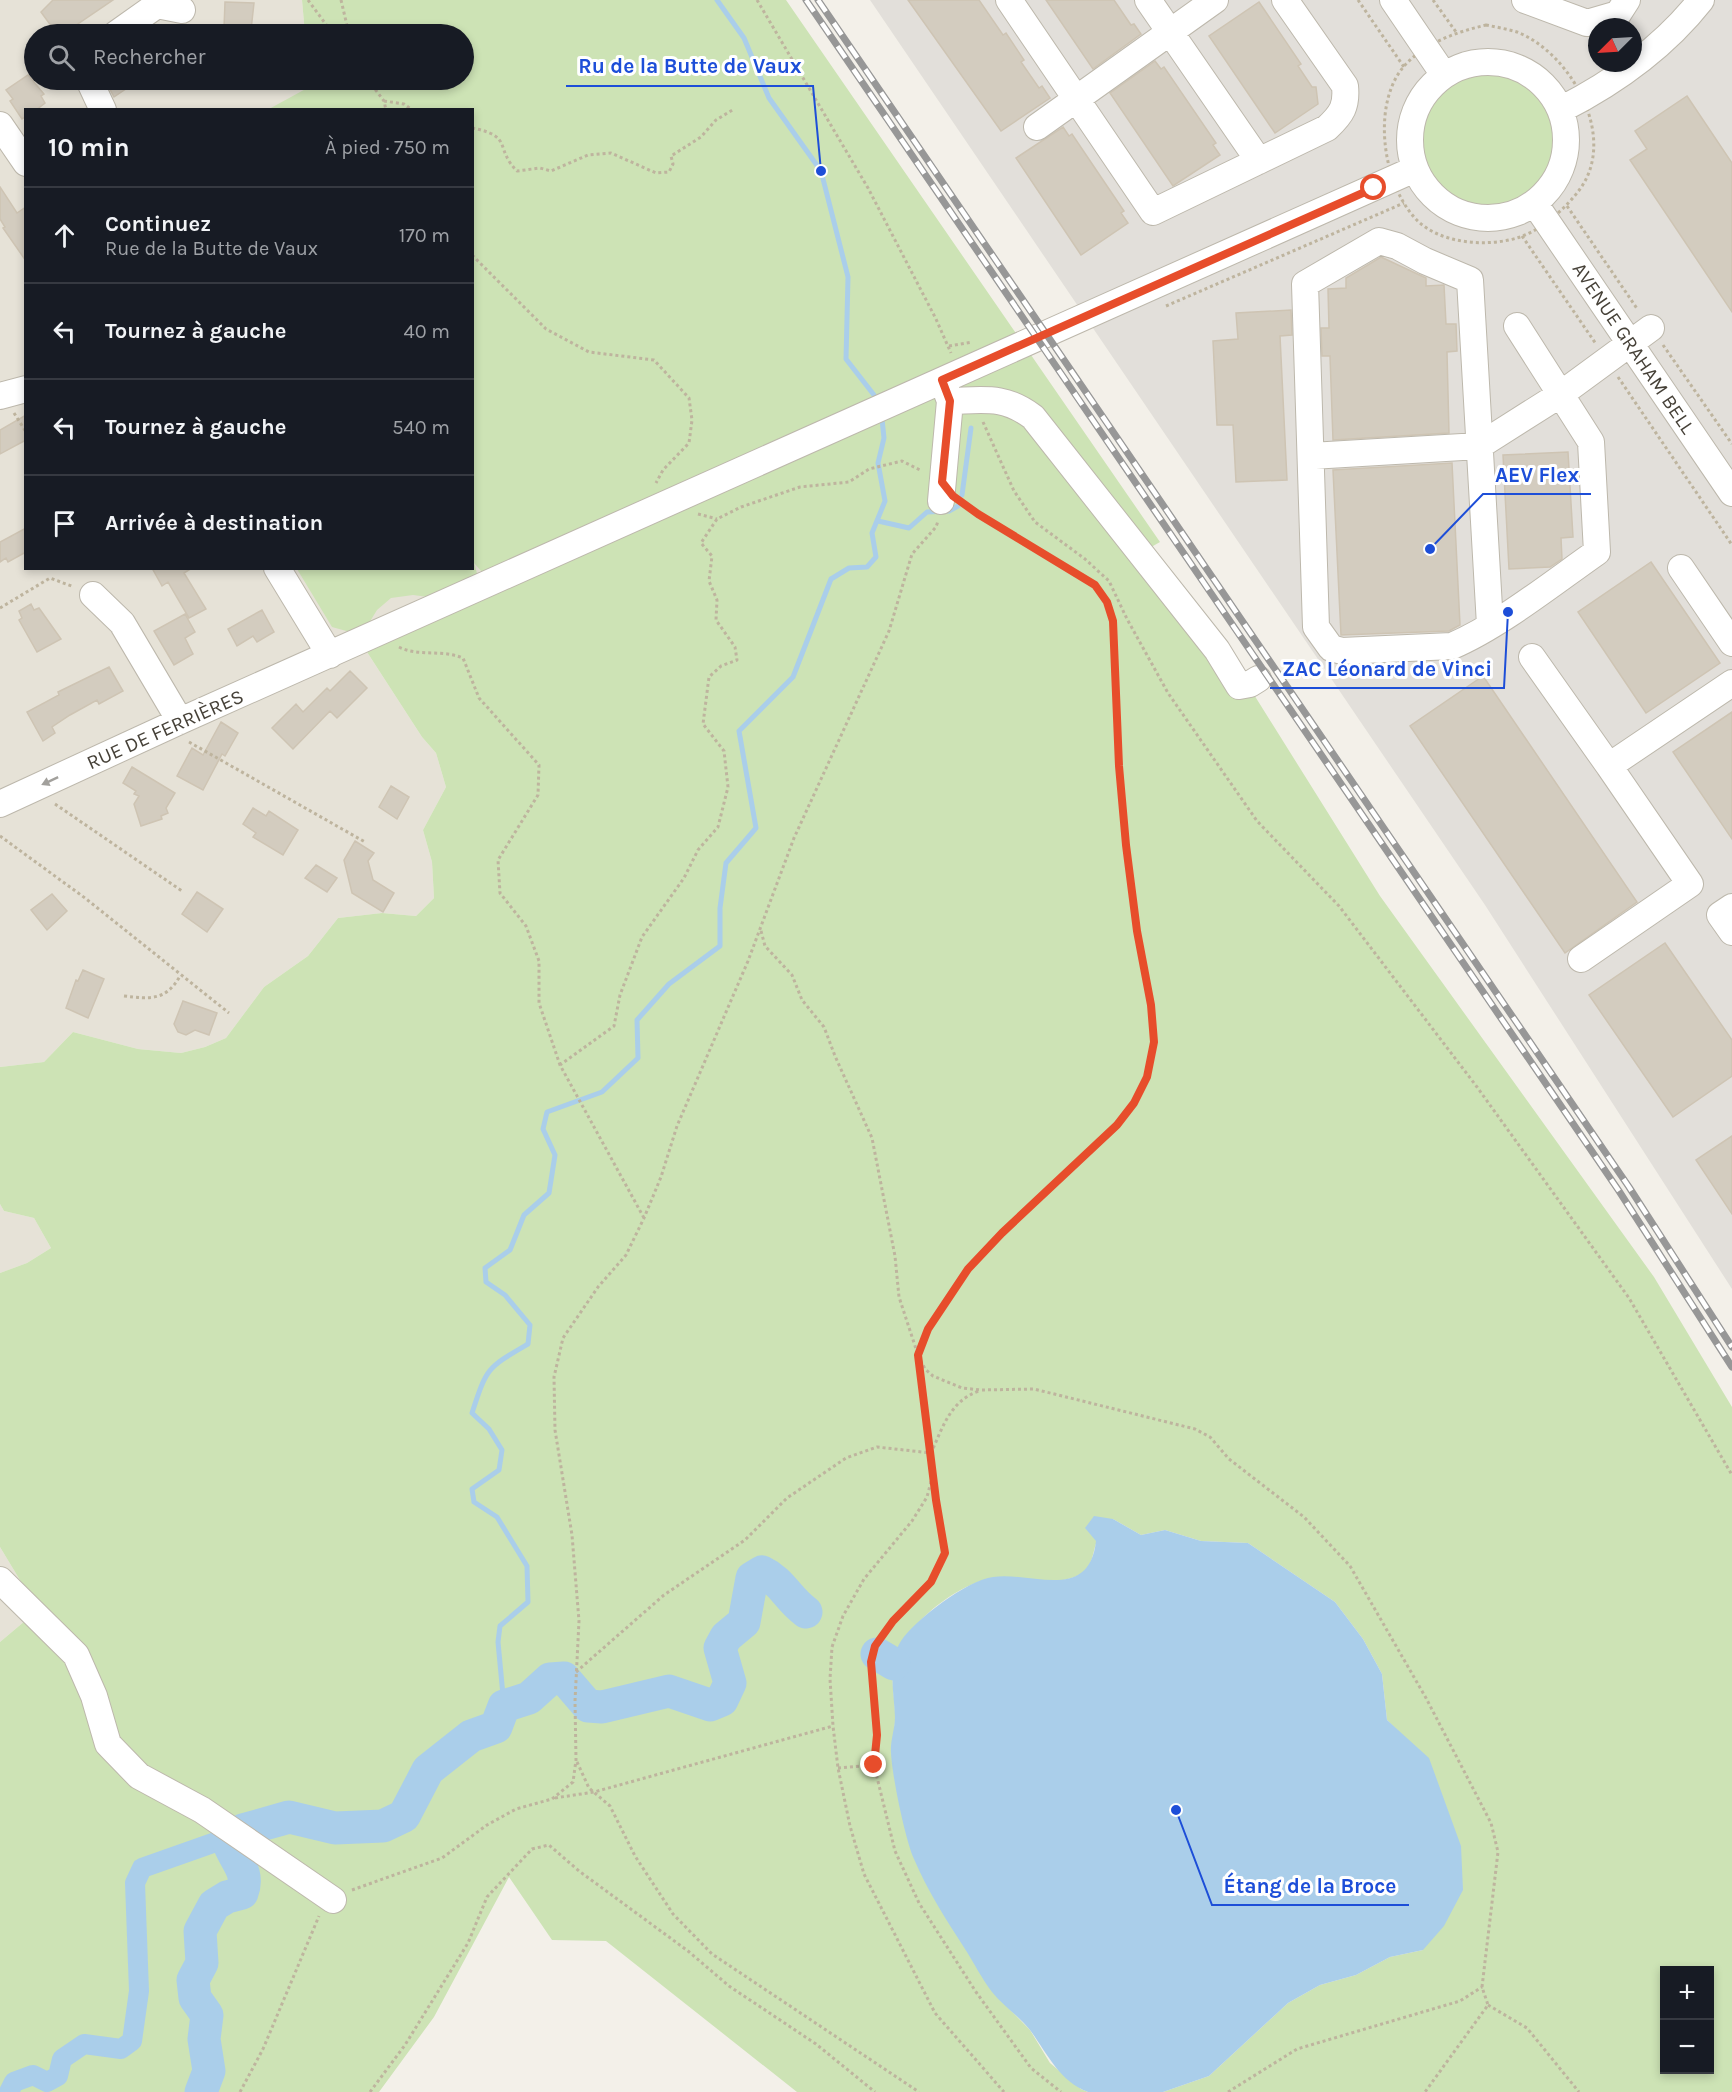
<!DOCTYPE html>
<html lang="fr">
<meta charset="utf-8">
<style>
:root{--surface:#171b24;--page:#20242c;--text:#f1f3f6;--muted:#9ea1a6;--line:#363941}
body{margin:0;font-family:Karla,sans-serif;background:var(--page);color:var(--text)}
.controls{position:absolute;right:18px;bottom:18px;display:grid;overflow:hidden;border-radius:0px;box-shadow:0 3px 9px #0003}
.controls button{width:54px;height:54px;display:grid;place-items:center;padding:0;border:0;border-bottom:2px solid var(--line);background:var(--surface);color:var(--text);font:30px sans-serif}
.compass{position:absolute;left:1588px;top:18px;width:54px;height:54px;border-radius:50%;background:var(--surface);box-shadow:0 3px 9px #0003;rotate:246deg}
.stop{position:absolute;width:18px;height:18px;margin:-14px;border:4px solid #e74d2b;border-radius:50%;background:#fff}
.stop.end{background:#e74d2b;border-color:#fff;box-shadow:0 2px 6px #0008}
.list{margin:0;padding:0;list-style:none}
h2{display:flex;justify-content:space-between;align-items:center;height:78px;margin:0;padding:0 24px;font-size:26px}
h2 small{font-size:20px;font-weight:400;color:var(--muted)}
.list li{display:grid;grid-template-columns:39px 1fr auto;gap:18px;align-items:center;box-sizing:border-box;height:96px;padding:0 24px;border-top:2px solid var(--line)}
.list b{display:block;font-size:22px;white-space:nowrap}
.list p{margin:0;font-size:20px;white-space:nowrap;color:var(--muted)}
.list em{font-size:20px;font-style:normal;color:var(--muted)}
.icon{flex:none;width:33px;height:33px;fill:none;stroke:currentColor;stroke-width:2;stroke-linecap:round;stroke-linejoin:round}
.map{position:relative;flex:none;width:1732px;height:2092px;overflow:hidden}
.search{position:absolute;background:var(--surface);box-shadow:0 3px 9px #0003;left:24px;top:24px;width:450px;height:66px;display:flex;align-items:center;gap:15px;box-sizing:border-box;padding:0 21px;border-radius:33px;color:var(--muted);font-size:22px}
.panel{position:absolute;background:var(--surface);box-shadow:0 3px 9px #0003;left:24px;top:108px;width:450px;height:462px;border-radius:0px}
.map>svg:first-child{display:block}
.residential{fill:#e6e2d7}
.industrial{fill:#e2dfda;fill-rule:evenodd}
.green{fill:#cde3b5;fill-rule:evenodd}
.water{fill:#aaceea}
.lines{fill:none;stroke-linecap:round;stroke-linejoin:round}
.stream{stroke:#aaceea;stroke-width:5}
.canal{stroke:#aaceea;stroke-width:20}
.river{stroke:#aaceea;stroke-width:33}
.building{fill:#d3ccbf;stroke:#cec4b3;stroke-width:1.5}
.minor-casing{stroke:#bdb8ac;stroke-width:28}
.path{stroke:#beb49e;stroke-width:3;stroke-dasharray:3 3;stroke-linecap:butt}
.minor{stroke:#fff;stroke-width:26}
.rail-casing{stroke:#979797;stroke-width:7}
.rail{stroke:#fff;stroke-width:4.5;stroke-dasharray:14;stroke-linecap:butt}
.oneway{fill:#a2a09c}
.route{stroke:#e74d2b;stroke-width:8}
.labels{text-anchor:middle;stroke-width:6;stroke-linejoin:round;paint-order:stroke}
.street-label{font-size:20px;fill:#464138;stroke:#fff}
.leader{fill:none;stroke:#1d4ed8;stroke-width:2}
.callout-dot{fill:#1d4ed8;stroke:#fff;stroke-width:2}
.callout-label{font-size:21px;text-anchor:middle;font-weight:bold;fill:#1d4ed8;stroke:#fff;stroke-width:6;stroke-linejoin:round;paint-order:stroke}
</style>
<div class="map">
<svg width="1732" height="2092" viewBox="0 0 1732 2092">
<rect width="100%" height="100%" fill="#f3f0e9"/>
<path class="residential" d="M0 0H302L305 34H34V80H464V34L488 0 472 110H26V568H472L473 561 497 589 367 652 422 737 436 753 446 787 423 830 432 862 434 898 416 916 382 913 338 918 308 956 264 987 226 1038 205 1047 181 1053 138 1049 73 1032 44 1062 0 1067Z
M0 1204 4 1211 34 1218 51 1248 27 1263 0 1273Z
M0 1547 38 1610 0 1642Z"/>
<path class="industrial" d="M870 0H1732V1289L1485 905ZM1597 27H1633V63H1597Z"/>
<path class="green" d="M302 0H786L1160 542 1146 550 1226 650 1380 896 1654 1277 1732 1407V2092H1163L1209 2076 1288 2003 1320 1985 1356 1975 1390 1957 1423 1950 1404 1737 1387 1720 1382 1674 1363 1639 1335 1602 1248 1543 1201 1541 1165 1530 1141 1535 1113 1519C1108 1526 1100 1533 1097 1541 1092 1553 1094 1564 1082 1573 1061 1587 1029 1579 1005 1577 966 1575 901 1625 894 1665 890 1684 896 1701 895 1720 895 1730 892 1741 891 1752L992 1991 1030 2030 1050 2063 1081 2089 1088 2092H797L606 1941 552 1940 509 1877 434 2017 379 2092H0V1642L38 1610 0 1547V1273L27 1263 51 1248 34 1218 4 1211 0 1204V1067L44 1062 73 1032 138 1049 181 1053 205 1047 226 1038 264 987 308 956 338 918 382 913 416 916 434 898 432 862 423 830 446 787 436 753 422 737 367 652 497 589 474 563 479 580 436 598 413 595 391 598 377 610 369 623 350 632 332 627 297 569 472 568V110L269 109 322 80H464V34H305ZM1664 1970H1710V2070H1664Z
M1418 139a68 68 0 1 1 136 0a68 68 0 1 1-136 0Z"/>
<path class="water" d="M1094 1516 1113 1519 1141 1535 1165 1530 1201 1541 1248 1543 1335 1602 1363 1639 1382 1674 1387 1720 1429 1758 1461 1846 1463 1890 1444 1926 1423 1950 1390 1957 1356 1975 1320 1985 1288 2003 1209 2076 1163 2092H1088C1059 2081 1047 2053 1030 2030 1019 2016 1003 2006 992 1992 982 1979 974 1963 965 1949 947 1921 927 1890 914 1859 905 1839 892 1775 891 1753 890 1741 895 1729 895 1717 894 1692 887 1663 901 1641 915 1620 967 1580 993 1577 1031 1571 1089 1603 1096 1541L1085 1528Z"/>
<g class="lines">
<path class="stream" d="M717 0 744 38 769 98 821 171 848 277 846 359 874 395
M962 495 971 428
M878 521 909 528 927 512 949 511 958 506
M504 1706 498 1642 500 1626 528 1602 527 1566 497 1517 474 1502 472 1489 499 1470 502 1450 489 1429 472 1413C487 1367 487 1368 528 1344L530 1325 505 1295 486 1282 485 1268 510 1250 524 1215 549 1193 555 1155 543 1129 547 1112 602 1092 638 1058 637 1020 669 984 720 946V908L726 863 756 828 739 731 793 677 831 579 849 568 867 567 876 557 872 533 885 501 878 463 884 438 882 419"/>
<path class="canal" d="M9 2092 14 2082 33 2075 47 2082 58 2076 62 2059 84 2044 121 2049 132 2041 139 1991 135 1883 142 1868 227 1838"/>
<path class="river" d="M877 1654 894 1664
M201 2092 209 2071 204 2039 207 2015 195 1998 193 1980 202 1963 200 1931 214 1905 227 1897 242 1893C251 1870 232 1859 227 1838L243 1830 289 1817 335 1828 383 1826 404 1816 428 1770 471 1736 496 1727 504 1706 529 1698 550 1679 564 1678 588 1706 602 1707 669 1691 710 1705 722 1700 730 1683 720 1648 726 1637 744 1622 752 1578 762 1572C783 1582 786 1597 806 1612"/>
</g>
<path class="building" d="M53 0H113L63 34H57L41 12Z
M908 0H979L1003 35 1006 33 1024 60 1021 62 1039 88 1042 86 1050 98 1001 131Z
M1046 0H1114L1131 25 1134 24 1141 34 1093 69Z
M225 2 254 3 251 30 224 28Z
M1259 2 1301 64 1298 66 1312 87H1316L1318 104 1275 133 1209 36Z
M1155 61 1161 69 1164 67 1216 143 1213 145 1220 155 1173 186 1110 93Z
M28 75 44 94 41 96 45 103 36 110H26V116L22 119 10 101 13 99 6 90Z
M105 80H139L114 97Z
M1687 96 1732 163V312L1630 160 1647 149 1635 131Z
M1063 127 1069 136 1072 134 1105 183 1124 211 1121 213 1128 223 1081 255 1016 158Z
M0 187 17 213 26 207V261L3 228 5 227 0 219Z
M1381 257 1426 278V286L1444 285 1446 324H1456L1457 351 1447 352 1449 433 1333 440 1330 356H1322L1321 328H1329L1328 289 1346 288V278Z
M1291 310 1292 335 1280 336 1287 480 1236 482 1233 425H1217L1213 341 1238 339 1236 313Z
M26 415V440L0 454V430Z
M1568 452 1573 537 1561 538 1562 559 1550 567 1509 569 1503 455Z
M1452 463 1460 625 1449 631 1341 635 1333 470Z
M26 528V552L8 562 6 558 0 562V542Z
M1651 562 1720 663 1646 713 1578 612Z
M152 568H192L184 573 206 609 189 618 168 582 162 586Z
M31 604 34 610 39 608 61 639 37 652 19 620 22 618 19 611Z
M262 610 274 632 257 642 253 636 237 646 228 629Z
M185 614 195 632 185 638 193 654 174 665 154 631Z
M109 667 123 691 99 704 97 700 70 715 52 727 55 733 43 741 27 712 59 695 58 692Z
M350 671 367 688 337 718 330 711 293 749 272 728 296 704 303 712 327 688 330 691Z
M1483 676 1637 902 1565 953 1410 726Z
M1732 712V839L1673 752Z
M221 722 238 733 225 756 222 754 203 790 177 776 192 748 203 755Z
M132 767 175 793 166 808 168 813 161 816 162 819 141 826 134 804 139 796 134 794 136 791 123 783Z
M391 786 409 797 397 819 379 807Z
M253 808 266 816 269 811 298 830 283 855 253 837 256 833 243 824Z
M355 841 374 853 368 861 373 880 394 893 383 912 352 893 344 860Z
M316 865 337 878 327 892 305 878Z
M197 892 223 909 207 932 182 914Z
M52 894 67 911 47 930 31 910Z
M1665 943 1732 1040V1076L1673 1117 1589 995Z
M83 970 104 979 88 1018 66 1008 76 980 78 981Z
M183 1001 217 1013 209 1035 195 1030 186 1035 178 1032 174 1024Z
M1732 1136V1214L1696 1160Z"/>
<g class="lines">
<defs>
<path id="minor" d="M1009 0 1153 212 1327 128C1342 114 1347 106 1345 86L1285 0
M1148 0 1259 161
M1393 0 1444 75
M1525 0 1587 23 1618 14 1627 0
M116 34 157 5 182 10
M1410 140a78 78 0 1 1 156 0a78 78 0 1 1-156 0Z
M89 80 103 110
M1562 109C1615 82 1664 47 1701 0
M0 125 26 163
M1037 127 1215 0
M1535 204 1732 493
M0 396 26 389
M950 401C984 400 1004 395 1033 417L1217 650 1239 686 1250 684 1258 679
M1311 456 1479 446 1561 394 1651 328
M941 501 950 401 944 385
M277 568 330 655
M1681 568 1732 643
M93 595 122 623 180 721
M1490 625 1470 280 1425 261 1397 246 1379 241 1305 284 1316 627 1331 648 1342 651 1452 646C1499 626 1554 582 1597 552L1591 442 1517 326
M1532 657 1609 766
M0 804 180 721 1415 169
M1732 907 1720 915 1732 932
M1581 959 1690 884 1609 766 1732 683
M0 1580 76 1655 94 1696 108 1744 139 1776 202 1810 333 1900"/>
</defs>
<use href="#minor" class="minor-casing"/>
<path class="path" d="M308 0 333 34
M341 0 349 34
M757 0 868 188 936 319 951 353
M1358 0 1404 67
M1433 0 1456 32
M1486 25C1496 27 1507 29 1517 32 1571 53 1618 137 1580 189 1566 208 1543 229 1520 237 1487 248 1437 244 1414 217 1382 181 1371 101 1406 64 1427 42 1457 32 1486 25Z
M368 80 384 101 386 110
M384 101 404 104 412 110
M472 128C514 136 494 148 517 171L540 168 551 171 588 155 611 153 656 173 669 172 673 164 671 156 701 137 716 120 734 109
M1567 206 1638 310
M1522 236 1596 344
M472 255 546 329 589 352 654 360 689 398 692 420 689 443 663 470 656 483
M1166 306 1404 203
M1663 345 1732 444
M949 346 972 342
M1618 377 1732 545
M14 413 26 432
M983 422 1014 491 1035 522 1085 559 1109 581 1127 619 1168 693 1257 821 1339 906 1477 1087 1629 1298 1732 1475
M962 502 1095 585 1107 602 1113 621C1118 708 1120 794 1130 880 1133 904 1136 928 1141 952 1146 981 1155 1012 1154 1041 1152 1063 1145 1088 1132 1105 1115 1130 1091 1150 1069 1170 1009 1225 949 1278 918 1355L925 1369 933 1376 962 1388 981 1390 1034 1389 1195 1429 1210 1437 1229 1459 1304 1517 1350 1566 1426 1698 1491 1823 1498 1852 1482 1987 1488 2005 1425 2092
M698 514 717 519
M0 608 50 578 74 587
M399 647C419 657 441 649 463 658L479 698 539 765 538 795 498 860 500 893 526 926 539 961V1003L560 1065
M189 742 365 842
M55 804 182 891
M0 836 85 898 229 1013
M761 931 765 946 792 975 802 1000 824 1027 835 1056 872 1138 895 1256 899 1297 918 1355 931 1453 933 1474 927 1497 912 1521 864 1579 843 1616 832 1647 830 1679 833 1726 838 1768 850 1826 864 1874 935 2013 1004 2092
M124 996C150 999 166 1001 180 976
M644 1218 560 1065 614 1026 620 995 642 937 684 878 698 850 718 827 728 787 724 751 703 724 709 677 721 666 737 660 735 647 716 620 717 600 709 581 712 556 701 543 717 519 741 507 800 487 849 482 869 469 902 461 922 471
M933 1478 945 1553 931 1582 893 1621 875 1646 871 1662 877 1735 874 1765 895 1851 919 1903 976 1992 1031 2068 1061 2092
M576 1672 664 1595 745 1540 787 1498 846 1458 877 1447 931 1453C943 1427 950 1401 979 1391
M577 1762 589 1788 610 1806 635 1856 673 1914 712 1954 919 2092
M838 1768 874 1765
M555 1798 594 1792 833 1726
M352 1890 442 1858 487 1825 516 1809 552 1799 573 1782 576 1760 575 1701 579 1621 572 1535 555 1430 554 1377 563 1338 598 1287 626 1255 644 1218 661 1177 677 1126 748 961 794 838 889 631 912 554 936 527 938 521
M1488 2005 1527 2028 1579 2092
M240 2092 263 2049 319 1916
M370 2092 405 2045 468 1943 487 1897 532 1849 549 1845 579 1871 688 1951 729 1986 816 2044 875 2092
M1228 2092 1297 2049 1460 2001 1482 1987"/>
<use href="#minor" class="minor"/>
<defs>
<path id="rail" d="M806 0 1619 1191 1732 1367
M818 0 1629 1187 1732 1347"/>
</defs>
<use href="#rail" class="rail-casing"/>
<use href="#rail" class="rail"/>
</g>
<defs><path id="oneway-solid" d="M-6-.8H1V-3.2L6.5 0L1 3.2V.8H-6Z" transform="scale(1.5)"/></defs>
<use class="oneway" href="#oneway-solid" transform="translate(50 781) rotate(155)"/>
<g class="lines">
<path class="route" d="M874 1765 877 1735 871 1662 875 1646 893 1621 931 1582 945 1553 936 1500 918 1355 928 1329 968 1269 1002 1233 1117 1125 1134 1103 1147 1077 1154 1042 1151 1005 1137 931 1126 845 1119 766 1113 621 1107 602 1095 585 978 514 953 496 942 482 950 401 942 380 1374 188"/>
</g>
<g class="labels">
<g class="street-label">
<text transform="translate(1634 348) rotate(56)" y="7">AVENUE GRAHAM BELL</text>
<text transform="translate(165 729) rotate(-24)" y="7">RUE DE FERRIÈRES</text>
</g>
</g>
<path class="leader" d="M821 171L813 86H566M1430 549L1483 494H1591M1508 612L1504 688H1270M1176 1810L1212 1905H1409"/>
<g class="callout-dot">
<circle cx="821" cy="171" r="6"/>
<circle cx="1430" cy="549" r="6"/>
<circle cx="1508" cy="612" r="6"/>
<circle cx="1176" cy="1810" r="6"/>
</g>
<g class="callout-label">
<text x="690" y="73">Ru de la Butte de Vaux</text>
<text x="1537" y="482">AEV Flex</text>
<text x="1387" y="676">ZAC Léonard de Vinci</text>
<text x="1310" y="1893">Étang de la Broce</text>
</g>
</svg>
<div class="controls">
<button>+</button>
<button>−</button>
</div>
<svg class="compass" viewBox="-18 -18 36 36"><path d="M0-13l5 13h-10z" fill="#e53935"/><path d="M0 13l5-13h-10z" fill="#9ea1a6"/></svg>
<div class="stop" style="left:1374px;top:188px"></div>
<div class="stop end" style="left:874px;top:1765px"></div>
<div class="search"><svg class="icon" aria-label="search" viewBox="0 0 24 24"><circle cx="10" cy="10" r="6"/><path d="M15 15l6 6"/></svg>Rechercher</div>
<section class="panel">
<h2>10 min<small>À pied · 750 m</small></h2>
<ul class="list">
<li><svg class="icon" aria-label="ahead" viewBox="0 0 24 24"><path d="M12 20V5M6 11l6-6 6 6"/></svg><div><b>Continuez</b><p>Rue de la Butte de Vaux</p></div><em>170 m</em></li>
<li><svg class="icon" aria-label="left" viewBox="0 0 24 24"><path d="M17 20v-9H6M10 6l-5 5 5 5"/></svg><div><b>Tournez à gauche</b></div><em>40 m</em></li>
<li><svg class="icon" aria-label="left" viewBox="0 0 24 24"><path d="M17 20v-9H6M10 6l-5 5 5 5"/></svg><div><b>Tournez à gauche</b></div><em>540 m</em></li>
<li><svg class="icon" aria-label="arrive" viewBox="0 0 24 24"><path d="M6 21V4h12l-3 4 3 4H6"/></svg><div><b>Arrivée à destination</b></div></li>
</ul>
</section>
</div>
